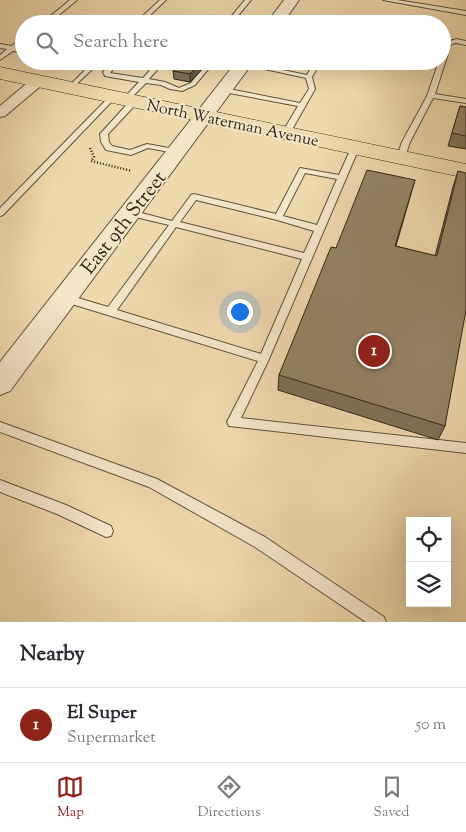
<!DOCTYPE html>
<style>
:root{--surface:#fff;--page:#f7f7f7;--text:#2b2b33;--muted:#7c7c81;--line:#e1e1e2;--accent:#8f2418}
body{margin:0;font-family:"Sorts Mill Goudy",serif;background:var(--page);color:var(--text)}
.controls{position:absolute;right:15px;bottom:15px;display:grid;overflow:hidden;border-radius:0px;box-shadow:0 5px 20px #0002}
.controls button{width:45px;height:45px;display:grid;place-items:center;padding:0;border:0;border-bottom:1px solid var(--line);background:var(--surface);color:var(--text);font:25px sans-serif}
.you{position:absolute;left:239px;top:311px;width:18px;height:18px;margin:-12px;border:4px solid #fff;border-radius:50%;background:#1a73e8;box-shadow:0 0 0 8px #1a73e833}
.badge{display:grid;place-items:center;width:32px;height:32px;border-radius:50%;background:var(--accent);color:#fff;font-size:16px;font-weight:700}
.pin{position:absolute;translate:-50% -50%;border:2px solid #fff;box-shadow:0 1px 5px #0006}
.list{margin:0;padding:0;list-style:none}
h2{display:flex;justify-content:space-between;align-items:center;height:65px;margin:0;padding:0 20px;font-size:21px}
h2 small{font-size:16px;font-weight:400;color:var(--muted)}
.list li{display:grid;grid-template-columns:32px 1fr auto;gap:15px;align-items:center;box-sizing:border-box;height:75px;padding:0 20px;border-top:1px solid var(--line)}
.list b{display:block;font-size:19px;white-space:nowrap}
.list p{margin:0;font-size:16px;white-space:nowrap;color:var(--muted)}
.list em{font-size:16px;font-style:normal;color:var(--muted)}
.icon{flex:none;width:28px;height:28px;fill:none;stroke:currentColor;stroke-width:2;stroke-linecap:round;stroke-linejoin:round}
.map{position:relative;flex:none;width:466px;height:622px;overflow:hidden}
.search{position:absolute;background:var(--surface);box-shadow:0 5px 20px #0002;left:15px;right:15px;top:15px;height:55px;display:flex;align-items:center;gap:12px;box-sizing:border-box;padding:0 18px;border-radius:28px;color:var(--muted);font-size:19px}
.sheet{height:140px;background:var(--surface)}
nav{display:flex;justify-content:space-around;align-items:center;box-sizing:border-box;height:70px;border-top:1px solid var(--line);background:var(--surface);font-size:14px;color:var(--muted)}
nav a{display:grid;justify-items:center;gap:2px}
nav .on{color:var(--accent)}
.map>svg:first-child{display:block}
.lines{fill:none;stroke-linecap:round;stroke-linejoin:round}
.service-casing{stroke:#60533d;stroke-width:2}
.minor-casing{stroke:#60533d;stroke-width:2}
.tertiary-casing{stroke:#60533d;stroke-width:2}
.primary-casing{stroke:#302618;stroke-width:1}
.path{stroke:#302618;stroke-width:2.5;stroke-dasharray:1 2;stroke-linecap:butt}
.service{fill:#f5e6ca;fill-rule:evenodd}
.minor{fill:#f5e6ca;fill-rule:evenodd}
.tertiary{fill:#f5e6ca;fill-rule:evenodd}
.primary{fill:#f0d9ad;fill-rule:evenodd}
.wall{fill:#7f7157;stroke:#302618}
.shaded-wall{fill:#685c47;stroke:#302618}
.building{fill:#948365;stroke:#302618}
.labels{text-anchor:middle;stroke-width:4;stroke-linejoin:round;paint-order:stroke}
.far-street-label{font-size:16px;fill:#302618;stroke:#f5e6ca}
.street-label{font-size:20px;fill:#302618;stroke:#f5e6ca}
</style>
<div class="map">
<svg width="466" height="622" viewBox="0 0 466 622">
<rect width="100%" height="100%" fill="#f0d9ad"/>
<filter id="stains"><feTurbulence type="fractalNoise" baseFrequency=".004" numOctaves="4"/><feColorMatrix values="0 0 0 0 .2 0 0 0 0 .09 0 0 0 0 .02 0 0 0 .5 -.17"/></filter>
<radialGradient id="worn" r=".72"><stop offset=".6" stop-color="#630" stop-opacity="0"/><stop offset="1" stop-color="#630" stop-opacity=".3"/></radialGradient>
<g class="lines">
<defs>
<path id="service" d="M70 0H77L48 24H41Z
M160 0H166L148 17 182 24H167L145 20 141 24H134Z
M245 0H251L231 24H225Z
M383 0H397L466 11V15Z
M24 37V42L17 48 24 49V53L13 51 0 60V55L7 49 0 48V44L11 46Z
M456 39 466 41V45L456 43 451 44 435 94 466 99V103L433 98 410 142 405 157 404 159H398L397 157 402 142 427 96 439 61H442V51L445 43Z
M74 61 100 62 70 90 68 89V87L89 66Z
M113 61H120L110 73 143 78 158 61H165L149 79 165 82 179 88 191 83 208 61H215L195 85 182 91 170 89 161 85 146 83 128 101 126 102 122 100 139 82 105 76 103 72Z
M315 61H321L312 77 315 89 289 135H286L282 133 298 106 224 92 221 90 224 88 300 103 309 89 306 78 241 64 244 62 307 75Z
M110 96 116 97 3 215 0 216V208Z
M131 100 138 102 108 134 109 142 112 146 130 150 147 144 180 150V154L148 148 131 155 106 150 101 142 100 134Z
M352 146H355L359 148 269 359 241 418 466 443V453L229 426 227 422 258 361 62 301 60 298 65 294 108 307 169 225 127 215 126 213 127 211 130 210 172 221 191 195 194 194 276 214 300 168 339 175ZM305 173 337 179 317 225 283 216ZM196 200 277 220 314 231 304 253 180 222ZM176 227 302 259 261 354 117 310Z
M0 422 157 479 265 537 384 617 386 622H366L255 547 149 487 0 432Z
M0 480 66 505 111 526 113 531 111 536 106 537 57 514 0 492Z"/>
<path id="minor" d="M38 77 43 78 45 81 43 84 5 116 0 117V106L33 78Z"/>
<path id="tertiary" d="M284 0H299L282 24H266Z
M237 61H254L10 391 0 395V362Z"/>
<path id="primary" d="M0 67 466 164V178L0 79Z"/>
</defs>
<use href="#service" class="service-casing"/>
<use href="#minor" class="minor-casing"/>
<use href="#tertiary" class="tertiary-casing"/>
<use href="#primary" class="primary-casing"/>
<path class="path" d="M90 148 94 157 91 161 132 171"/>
<use href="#service" class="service"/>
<use href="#minor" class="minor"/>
<use href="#tertiary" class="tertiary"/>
<use href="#primary" class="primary"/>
</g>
<path class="wall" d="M182 61H206V65L190 82 174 79 173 71Z
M460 106 466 107V149L448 146Z
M458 171 445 426 438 440 278 390 279 375 336 248 415 180 396 246 435 256 453 187Z"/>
<path class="shaded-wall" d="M201 61H206V65L190 82V74Z"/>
<path class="building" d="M182 61H201L190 74 173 71Z
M460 106 466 107V136L452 133Z
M367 170 415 180 395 246 437 256 458 171 466 173V310L445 426 279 375 331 247 336 248Z"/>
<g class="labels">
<g class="far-street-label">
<text transform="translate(233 122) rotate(12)" y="6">North Waterman Avenue</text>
</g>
<g class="street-label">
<text transform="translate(123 222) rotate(-52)" y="7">East 9th Street</text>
</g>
</g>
<rect width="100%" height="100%" filter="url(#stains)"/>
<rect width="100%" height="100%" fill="url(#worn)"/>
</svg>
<div class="controls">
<button><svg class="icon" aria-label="locate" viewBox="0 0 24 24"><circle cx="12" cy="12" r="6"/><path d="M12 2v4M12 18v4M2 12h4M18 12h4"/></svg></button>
<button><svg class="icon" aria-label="layers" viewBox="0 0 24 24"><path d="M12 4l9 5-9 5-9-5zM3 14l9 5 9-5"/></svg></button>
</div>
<div class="you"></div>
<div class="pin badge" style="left:374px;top:351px">1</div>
<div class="search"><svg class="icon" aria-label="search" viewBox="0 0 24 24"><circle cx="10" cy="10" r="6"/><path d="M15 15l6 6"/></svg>Search here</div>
</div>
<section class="sheet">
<h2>Nearby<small></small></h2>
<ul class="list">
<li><span class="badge">1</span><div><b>El Super</b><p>Supermarket</p></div><em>50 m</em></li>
</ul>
</section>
<nav>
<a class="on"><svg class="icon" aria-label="map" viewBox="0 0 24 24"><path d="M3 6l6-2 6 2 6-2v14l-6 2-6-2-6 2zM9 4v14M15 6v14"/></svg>Map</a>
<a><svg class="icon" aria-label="directions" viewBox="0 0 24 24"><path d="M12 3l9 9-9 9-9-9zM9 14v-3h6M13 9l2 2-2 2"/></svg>Directions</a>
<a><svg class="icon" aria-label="saved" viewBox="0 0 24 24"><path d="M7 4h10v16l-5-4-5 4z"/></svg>Saved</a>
</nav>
